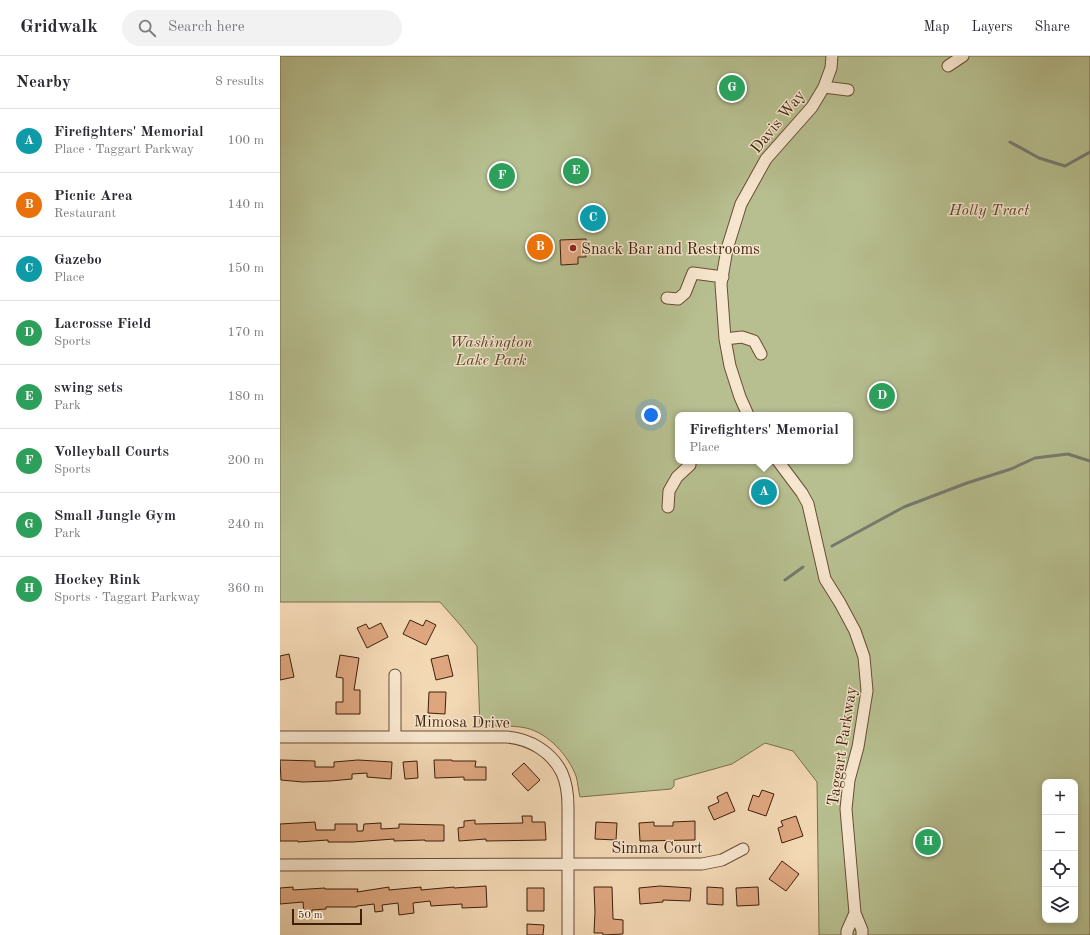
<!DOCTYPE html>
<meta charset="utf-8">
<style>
:root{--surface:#fff;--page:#f2f2f3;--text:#2b2b33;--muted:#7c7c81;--line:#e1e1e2;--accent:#8f2418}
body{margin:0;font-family:"Old Standard TT",serif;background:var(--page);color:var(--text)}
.controls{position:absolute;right:12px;bottom:12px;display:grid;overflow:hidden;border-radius:8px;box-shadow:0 2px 10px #0003}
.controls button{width:36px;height:36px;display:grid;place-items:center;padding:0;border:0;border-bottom:1px solid var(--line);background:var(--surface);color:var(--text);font:20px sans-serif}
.scale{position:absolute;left:12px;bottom:10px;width:70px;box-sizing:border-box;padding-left:4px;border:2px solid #3e1f0a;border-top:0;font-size:11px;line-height:14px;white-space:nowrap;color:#3e1f0a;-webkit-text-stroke:3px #f7e6ce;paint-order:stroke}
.you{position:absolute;left:371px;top:359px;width:14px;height:14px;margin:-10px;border:3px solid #fff;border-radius:50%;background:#1a73e8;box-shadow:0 0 0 6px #1a73e833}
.badge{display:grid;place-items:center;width:26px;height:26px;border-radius:50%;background:var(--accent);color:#fff;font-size:13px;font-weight:700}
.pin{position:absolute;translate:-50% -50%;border:2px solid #fff;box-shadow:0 1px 4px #0006}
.popup{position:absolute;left:395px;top:356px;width:178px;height:52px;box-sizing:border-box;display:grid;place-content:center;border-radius:8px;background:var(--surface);filter:drop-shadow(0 1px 3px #0005);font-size:13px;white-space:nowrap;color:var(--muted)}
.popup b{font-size:15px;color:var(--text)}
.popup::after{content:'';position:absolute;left:50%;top:100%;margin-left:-8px;border:8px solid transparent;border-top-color:var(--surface)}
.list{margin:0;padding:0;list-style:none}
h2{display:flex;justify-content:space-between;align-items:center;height:52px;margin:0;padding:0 16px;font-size:17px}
h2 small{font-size:13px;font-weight:400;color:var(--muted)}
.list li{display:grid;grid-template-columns:26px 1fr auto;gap:12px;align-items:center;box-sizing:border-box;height:64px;padding:0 16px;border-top:1px solid var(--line)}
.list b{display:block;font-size:15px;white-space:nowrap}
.list p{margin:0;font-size:13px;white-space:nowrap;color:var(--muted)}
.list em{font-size:13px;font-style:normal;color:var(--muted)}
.icon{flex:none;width:22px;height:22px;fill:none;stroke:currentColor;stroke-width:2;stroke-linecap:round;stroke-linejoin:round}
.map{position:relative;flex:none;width:810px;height:879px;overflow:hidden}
header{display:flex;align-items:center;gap:24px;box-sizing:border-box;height:56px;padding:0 20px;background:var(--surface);border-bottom:1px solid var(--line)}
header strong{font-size:19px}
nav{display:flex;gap:22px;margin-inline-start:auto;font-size:14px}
.search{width:280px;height:36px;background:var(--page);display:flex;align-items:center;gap:10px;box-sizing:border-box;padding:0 14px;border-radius:22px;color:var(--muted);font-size:15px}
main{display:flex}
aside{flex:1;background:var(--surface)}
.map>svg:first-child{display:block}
.green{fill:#b7bf90;stroke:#7a6f4d;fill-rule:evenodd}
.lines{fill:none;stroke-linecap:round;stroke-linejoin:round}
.stream{stroke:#767b6f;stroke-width:3}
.building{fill:#dea67f;stroke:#3e1f0a}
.minor-casing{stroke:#6b4d34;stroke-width:13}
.minor{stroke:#f7e6ce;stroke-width:11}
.poi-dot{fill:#8f2418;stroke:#f7e6ce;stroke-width:1.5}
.labels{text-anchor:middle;stroke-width:3;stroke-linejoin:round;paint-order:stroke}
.street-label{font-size:16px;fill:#3e1f0a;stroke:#f7e6ce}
.park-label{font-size:16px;font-style:italic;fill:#5c472c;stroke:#f7e6ce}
.poi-label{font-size:16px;fill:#3e1f0a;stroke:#f7e6ce;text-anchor:start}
</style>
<header>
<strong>Gridwalk</strong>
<div class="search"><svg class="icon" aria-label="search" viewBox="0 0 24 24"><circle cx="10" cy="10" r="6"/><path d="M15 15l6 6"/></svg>Search here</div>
<nav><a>Map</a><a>Layers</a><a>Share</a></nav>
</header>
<main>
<aside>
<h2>Nearby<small>8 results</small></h2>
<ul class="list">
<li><span class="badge" style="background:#0f9aa8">A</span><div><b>Firefighters' Memorial</b><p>Place · Taggart Parkway</p></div><em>100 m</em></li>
<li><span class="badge" style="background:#e8710a">B</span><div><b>Picnic Area</b><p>Restaurant</p></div><em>140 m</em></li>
<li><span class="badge" style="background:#0f9aa8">C</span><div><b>Gazebo</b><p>Place</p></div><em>150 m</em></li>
<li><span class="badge" style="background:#2e9e5b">D</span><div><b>Lacrosse Field</b><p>Sports</p></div><em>170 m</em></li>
<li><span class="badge" style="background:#2e9e5b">E</span><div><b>swing sets</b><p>Park</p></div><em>180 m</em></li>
<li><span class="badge" style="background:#2e9e5b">F</span><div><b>Volleyball Courts</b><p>Sports</p></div><em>200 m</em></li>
<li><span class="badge" style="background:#2e9e5b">G</span><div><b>Small Jungle Gym</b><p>Park</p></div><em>240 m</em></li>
<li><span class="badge" style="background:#2e9e5b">H</span><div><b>Hockey Rink</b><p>Sports · Taggart Parkway</p></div><em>360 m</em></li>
</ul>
</aside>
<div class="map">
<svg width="810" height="879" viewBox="0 0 810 879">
<rect width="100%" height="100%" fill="#f3d8b4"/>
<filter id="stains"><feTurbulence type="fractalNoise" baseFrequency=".005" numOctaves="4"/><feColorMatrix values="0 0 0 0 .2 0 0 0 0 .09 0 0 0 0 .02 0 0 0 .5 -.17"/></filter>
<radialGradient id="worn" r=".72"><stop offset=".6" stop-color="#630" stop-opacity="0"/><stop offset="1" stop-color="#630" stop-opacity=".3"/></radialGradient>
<path class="green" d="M0 0H810V879H539L537 726 513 695 485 687 452 708 394 724V730L391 733 300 741C298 734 298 726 296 720 288 699 268 677 246 672 231 669 215 670 200 671L197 590 182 571 160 546H0ZM398 359H570V405H398ZM765 726H795V864H765Z"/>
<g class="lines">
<path class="stream" d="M730 86 759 102 785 110 810 96
M552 490 624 451 687 427 731 413 755 402 788 398 810 405
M505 524 523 511"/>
</g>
<path class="building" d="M304 162a9 9 0 1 1 18 0a9 9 0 1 1-18 0Z
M306 183V201H298V208L281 209 280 184Z
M130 564 143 570 146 564 156 569 146 589 123 578Z
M101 567 108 581 87 592 77 572 86 568 89 573Z
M9 598 14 621 0 624V600Z
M60 599 79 602 74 634H80V658H56V646H63V622L56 621Z
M168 599 173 620 156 624 151 603Z
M149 636H166L165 658 148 657Z
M0 704 35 705V711H54V706L78 704 112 706 111 723 87 721V717L72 718V723L50 725 23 726 1 724Z
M154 704H172V705H196L195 711H206V724H184V721L155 722Z
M137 705 138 722 125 723 123 706Z
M244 707 260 724 248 735 232 718Z
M482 734 494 738 486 760 468 754 473 739 479 741Z
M447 736 455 755 434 764 428 751 439 746 437 741Z
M242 760H252V766H265L266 784 206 785V783L179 785 178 772 184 771V765L195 764V768L243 767Z
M516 760 523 780 502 787 498 772 503 770 501 765Z
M415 765V784L360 785 359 767 374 766V770H393V766Z
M35 766 36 774H55V768H77V775H83L84 768 101 767V773L119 772V768L164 769V785H145V784L114 785V783L73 786H48V784L18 786V785H0V768Z
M316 766 337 767 336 784 315 783Z
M502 805 519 818 506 835 489 823Z
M206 830 207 851 182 852V848L151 850 150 845 133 847 134 857 119 859 118 847 102 849 103 855 95 856 94 848 77 850V851H46V853L32 854V857H24L23 846 0 848V832L13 831V834L45 832V833H78L77 836 109 831V834L141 831V834L174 831V832Z
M380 830 411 832 410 845 383 844V846L360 848 359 832Z
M314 831H332L333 863 343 864V878L323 879V877H314L315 856Z
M427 831 443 832V849L427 848Z
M478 831 479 849 457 850 456 832Z
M247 832H264V855H247Z
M247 868 264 869 263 879H247Z"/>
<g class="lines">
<defs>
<path id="minor" d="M668 10 683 0
M544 31 568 34
M387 242 398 243 405 237 413 217 443 221
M445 283 462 281 474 285 481 298
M468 359 460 341 450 310 445 283 441 228 447 193 461 148 486 103 532 51 544 31 551 12 552 0
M498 405 522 437 528 448 545 523 560 547 575 575 584 601 587 635 578 691 569 724 566 753 575 857 582 874V879
M388 451 389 435 397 421 410 409
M115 619V680
M0 681H227C250 683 272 696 282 717 287 728 288 740 288 751V879
M0 809 288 808H422L442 804 463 793
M567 879V875L575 857"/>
</defs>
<use href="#minor" class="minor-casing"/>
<use href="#minor" class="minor"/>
</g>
<circle class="poi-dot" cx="293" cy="192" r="4"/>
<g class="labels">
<g class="street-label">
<text transform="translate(497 65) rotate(-51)" y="6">Davis Way</text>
<text transform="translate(182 665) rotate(1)" y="6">Mimosa Drive</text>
<text transform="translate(561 690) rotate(-81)" y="6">Taggart Parkway</text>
<text x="377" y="797">Simma Court</text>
</g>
<g class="park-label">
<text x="709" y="159">Holly Tract</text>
<text x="211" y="291">Washington<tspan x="211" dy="18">Lake Park</tspan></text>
</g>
<g class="poi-label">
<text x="301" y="198">Snack Bar and Restrooms</text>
</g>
</g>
<rect width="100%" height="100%" filter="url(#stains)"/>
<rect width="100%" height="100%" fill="url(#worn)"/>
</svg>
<div class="controls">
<button>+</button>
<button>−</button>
<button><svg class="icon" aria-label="locate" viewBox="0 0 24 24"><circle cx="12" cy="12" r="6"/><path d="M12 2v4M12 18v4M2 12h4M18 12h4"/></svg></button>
<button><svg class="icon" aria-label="layers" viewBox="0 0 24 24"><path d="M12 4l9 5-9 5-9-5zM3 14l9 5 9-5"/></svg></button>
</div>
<div class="scale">50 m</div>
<div class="you"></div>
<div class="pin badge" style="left:484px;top:436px;background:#0f9aa8">A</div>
<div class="popup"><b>Firefighters' Memorial</b>Place</div>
<div class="pin badge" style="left:260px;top:191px;background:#e8710a">B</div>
<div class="pin badge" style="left:313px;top:162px;background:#0f9aa8">C</div>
<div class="pin badge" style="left:602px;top:340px;background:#2e9e5b">D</div>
<div class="pin badge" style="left:296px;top:115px;background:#2e9e5b">E</div>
<div class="pin badge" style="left:222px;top:120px;background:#2e9e5b">F</div>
<div class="pin badge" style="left:452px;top:32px;background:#2e9e5b">G</div>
<div class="pin badge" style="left:648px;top:786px;background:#2e9e5b">H</div>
</div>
</main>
